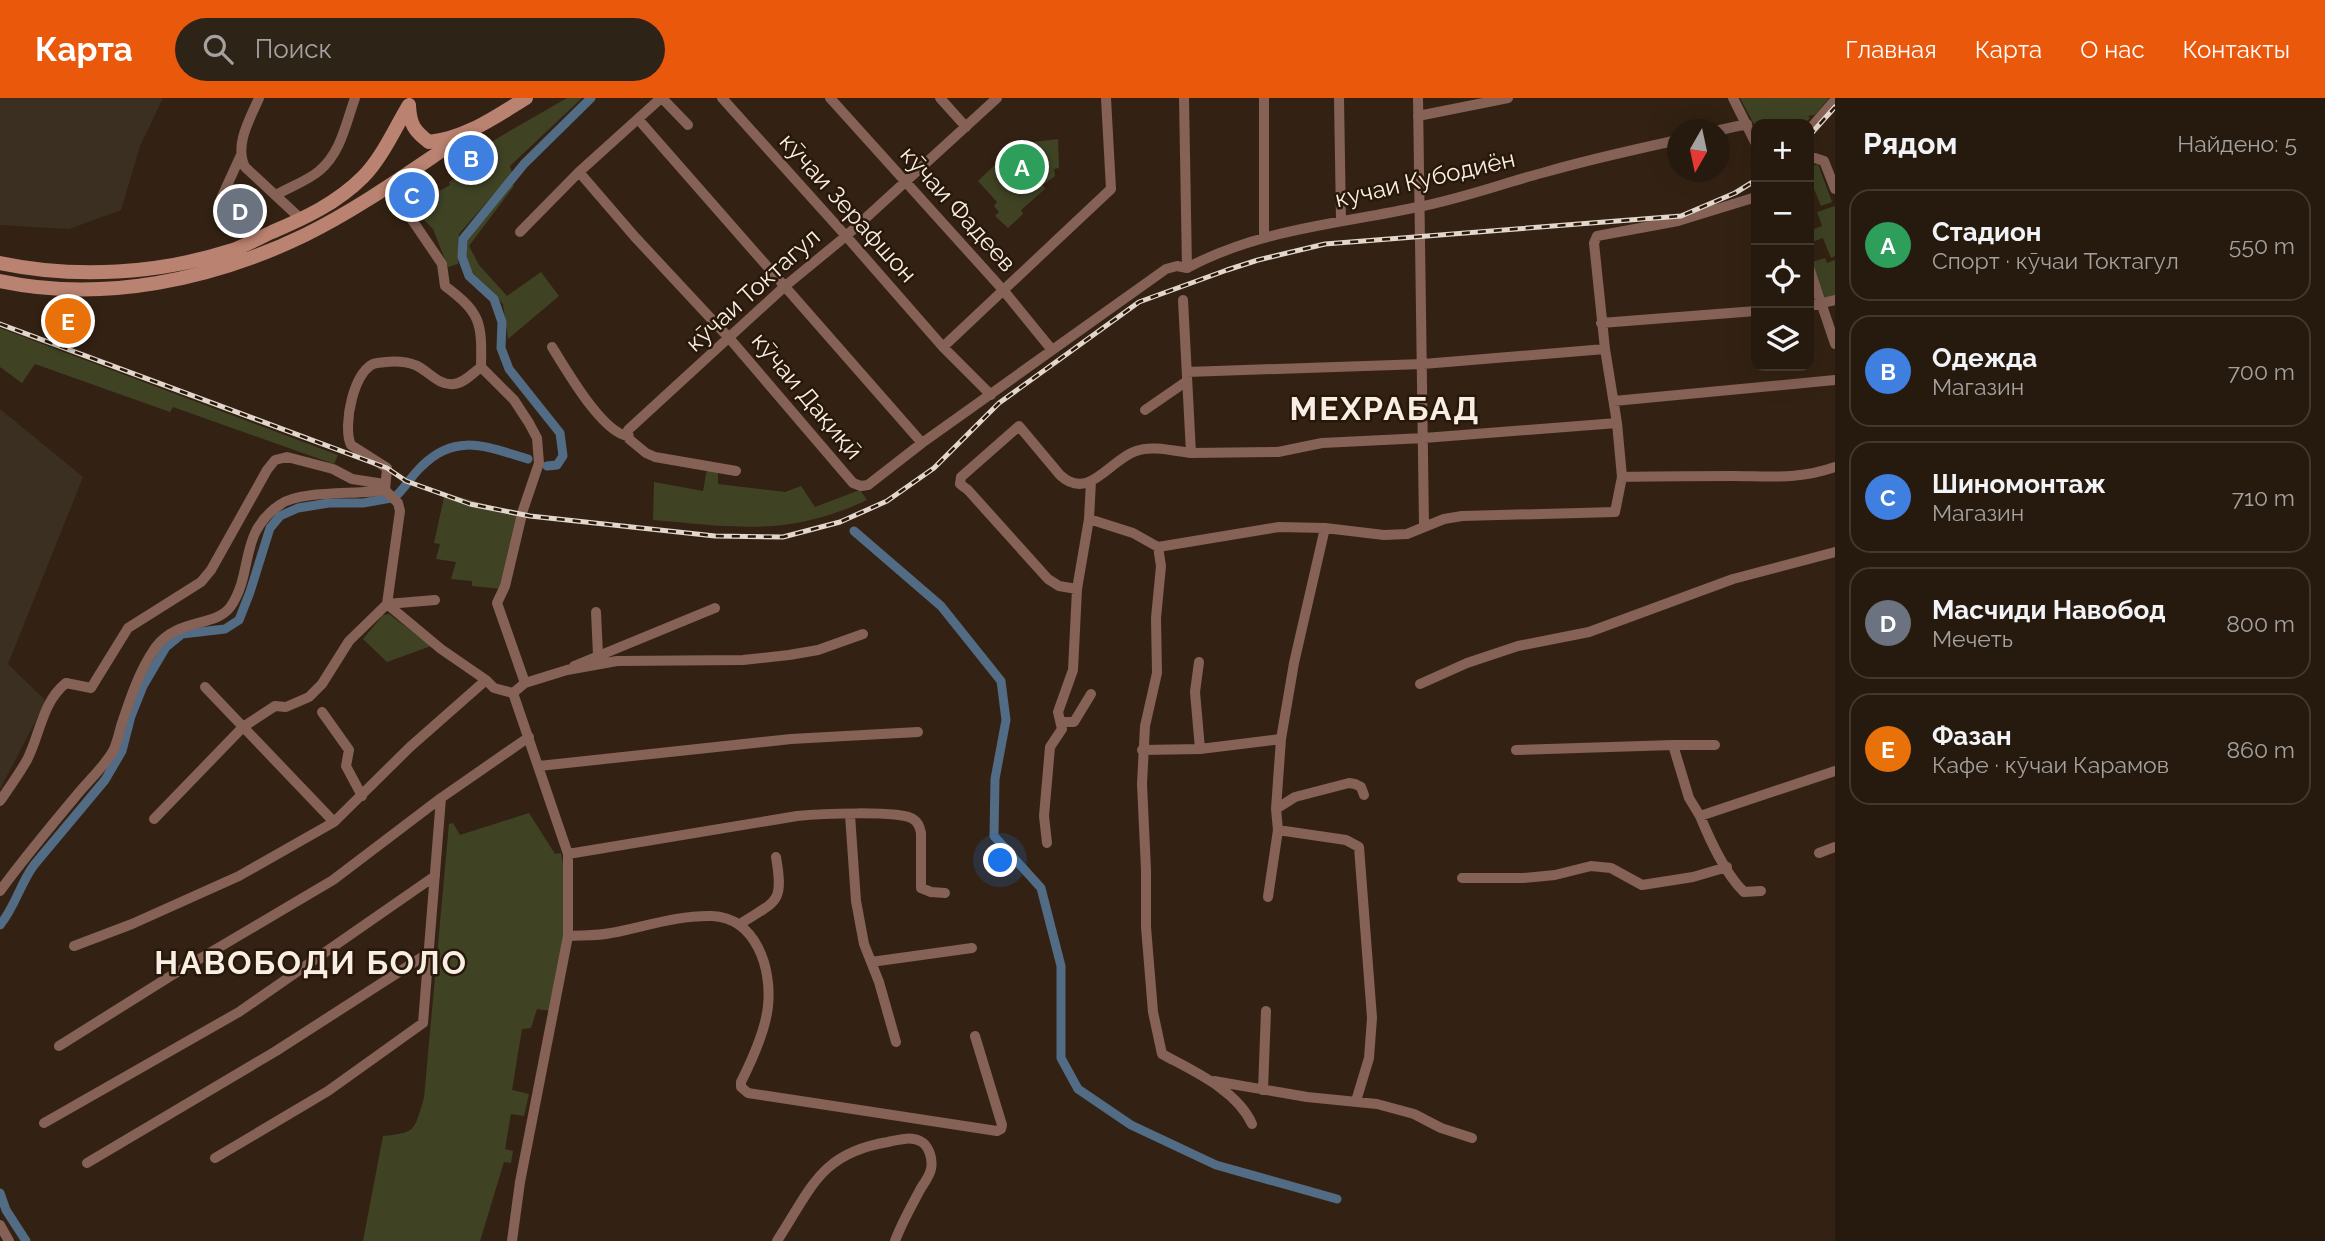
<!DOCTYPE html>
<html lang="ru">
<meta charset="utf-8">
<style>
:root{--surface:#261a0e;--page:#2e2317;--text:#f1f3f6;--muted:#a4a19e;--line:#42382e;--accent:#ea580c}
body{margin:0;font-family:Raleway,sans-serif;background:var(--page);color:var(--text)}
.controls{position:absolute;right:21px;top:21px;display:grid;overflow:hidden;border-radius:14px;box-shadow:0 7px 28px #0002}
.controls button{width:63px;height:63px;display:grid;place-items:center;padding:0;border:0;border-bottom:2px solid var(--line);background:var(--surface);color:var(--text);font:35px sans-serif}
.compass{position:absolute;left:1667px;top:21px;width:63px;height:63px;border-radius:50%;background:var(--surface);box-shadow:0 7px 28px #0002;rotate:189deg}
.you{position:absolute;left:1001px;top:763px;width:24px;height:24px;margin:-18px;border:5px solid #fff;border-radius:50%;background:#1a73e8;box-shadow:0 0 0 10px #1a73e833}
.badge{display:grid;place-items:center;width:46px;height:46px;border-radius:50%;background:var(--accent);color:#fff;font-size:23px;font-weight:700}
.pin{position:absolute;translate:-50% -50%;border:4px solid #fff;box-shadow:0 2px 7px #0006}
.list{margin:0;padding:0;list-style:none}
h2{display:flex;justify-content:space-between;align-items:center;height:91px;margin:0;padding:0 28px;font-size:30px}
h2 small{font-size:23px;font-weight:400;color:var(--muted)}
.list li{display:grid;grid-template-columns:46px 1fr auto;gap:21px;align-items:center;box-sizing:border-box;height:112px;margin:0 14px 14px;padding:0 14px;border:2px solid var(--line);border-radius:21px}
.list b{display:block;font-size:26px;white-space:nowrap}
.list p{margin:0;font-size:23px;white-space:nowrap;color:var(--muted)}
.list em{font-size:23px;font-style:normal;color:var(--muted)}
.icon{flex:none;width:38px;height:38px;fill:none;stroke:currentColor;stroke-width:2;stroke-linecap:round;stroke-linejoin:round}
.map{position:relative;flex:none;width:1835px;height:1143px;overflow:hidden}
header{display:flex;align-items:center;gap:42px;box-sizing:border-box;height:98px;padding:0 35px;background:var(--accent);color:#fff}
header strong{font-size:33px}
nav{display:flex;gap:38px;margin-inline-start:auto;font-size:24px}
.search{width:490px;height:63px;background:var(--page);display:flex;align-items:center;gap:18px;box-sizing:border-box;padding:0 24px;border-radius:38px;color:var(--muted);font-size:26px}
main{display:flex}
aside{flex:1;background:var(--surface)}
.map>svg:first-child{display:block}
.industrial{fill:#3b2f21}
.green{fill:#3f4324}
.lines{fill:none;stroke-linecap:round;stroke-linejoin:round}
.canal{stroke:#516c84;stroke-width:9}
.minor{stroke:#856156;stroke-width:10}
.secondary{stroke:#ba8270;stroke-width:14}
.rail-casing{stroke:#e3d7cd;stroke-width:5}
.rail{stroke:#28180a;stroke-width:2.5;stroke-dasharray:8;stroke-linecap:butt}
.labels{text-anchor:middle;stroke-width:5;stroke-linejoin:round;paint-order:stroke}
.street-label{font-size:24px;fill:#f9eee4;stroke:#28180a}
.district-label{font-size:32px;font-weight:bold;letter-spacing:2px;fill:#f9eee4;stroke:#28180a}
</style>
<header>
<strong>Карта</strong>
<div class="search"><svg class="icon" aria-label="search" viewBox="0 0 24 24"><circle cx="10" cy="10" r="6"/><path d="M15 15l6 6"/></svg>Поиск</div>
<nav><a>Главная</a><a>Карта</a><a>О нас</a><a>Контакты</a></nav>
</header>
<main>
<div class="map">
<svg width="1835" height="1143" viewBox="0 0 1835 1143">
<rect width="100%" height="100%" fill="#332213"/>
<path class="industrial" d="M0 0H163L140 48 121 112 69 131 0 127Z
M0 311 83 379 8 566 46 603 0 691Z"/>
<path class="green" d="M567 0H582L510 68 512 75 459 136 458 166 448 169 433 131 411 109 450 87 449 84 463 75 472 85 489 72 482 61 488 56 484 48Z
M1740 0H1829L1815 17 1808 18 1810 20 1804 26H1756V30Z
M1058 41 1059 70 1054 71 1055 78 1043 87 1045 91 1021 112 1023 116 1008 130 995 118 999 114 994 108 997 104 978 83 999 63 1028 92 1044 77 1017 46Z
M1016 50 1041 76 1027 89 1002 63Z
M1818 66 1832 104 1821 108 1814 91 1809 92V70Z
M511 85 514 88 469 148 479 167 507 198 541 174 559 198 508 241 503 206 471 173 465 158V143Z
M1835 108V158L1831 160 1823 140 1809 145V133L1822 128 1817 114Z
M1825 160 1827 165 1835 162V199L1826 202 1812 164Z
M0 230 338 357 334 366 173 309 170 314 35 266 22 285 0 269Z
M707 371 718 373V386L785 394 801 388 815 409 860 392 867 402C788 439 736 429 653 422L654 384 703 393Z
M445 395 522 416 502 491 472 488V483L451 481 456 464 436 461 440 446 434 445Z
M389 516 431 548 387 564 363 541 383 517Z
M529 715 555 756 561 755 568 794 566 836 551 913 537 911 531 930 522 931 512 992 529 996 524 1018 511 1016 505 1051 513 1053 511 1065 504 1064 480 1143H363L383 1038C417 1035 414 1032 424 1000L449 726 453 725 460 737Z"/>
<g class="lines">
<path class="canal" d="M547 368 557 367 563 358 560 335 509 271 501 250 502 224 494 201 469 178 462 159 463 141 524 66 591 0
M397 397C406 388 413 376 422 368 456 334 487 349 528 361
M854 433 941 508 1001 583 1006 622 995 681 994 738 1041 790 1061 868V960L1078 991 1131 1027 1216 1067 1337 1101
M0 827C15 809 20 786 34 767L105 682 122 653 131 618 143 588 166 549 182 536 225 531 239 522 250 494 270 430 280 418 298 410 329 405H363L391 400
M0 1095 6 1112 26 1143"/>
<path class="minor" d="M259 0C250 21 234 47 245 69L302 122
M662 0 688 27
M722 0 846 138 943 249 991 297
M830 0 1004 193 1052 252
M940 0 966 29
M1184 0 1187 170
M1339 0 1341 122
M1418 0 1424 428
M1733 0 1756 46
M1418 18 1508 0
M638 21 922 345
M1720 32 1747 26
M1809 32 1835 2
M1809 61 1815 60 1824 63 1835 91
M579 74 635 139 730 241 853 385 861 388 868 387 922 345 1166 171 1177 168 1187 170
M387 89 402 107 442 166 445 188C481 215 482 224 481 269L514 302 529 325 537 340 539 365 523 412 505 488 497 505 525 585
M276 97C290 89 307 83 319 73 341 55 346 25 355 0
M219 105 240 59
M520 134 579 74 661 0
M1264 139V0
M1809 169 1835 246
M1187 170C1260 131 1338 126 1418 109 1460 101 1501 86 1542 75 1587 62 1632 52 1678 42
M1809 208 1835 202
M1601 225 1756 213
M552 249C566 271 602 335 628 338
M943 249 1111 91 1106 0
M481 269C473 275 464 285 454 286 438 288 428 272 415 267 403 262 389 263 377 265 354 268 342 329 351 347L387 370 385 392 398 405 400 413 387 506 441 551 486 582 494 590 513 595
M1187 274 1423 266 1605 251 1594 145 1597 138 1678 123 1756 99
M1614 303 1835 282
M1145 312 1187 283
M1191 355 1278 354 1322 345 1424 340 1617 325
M736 373 655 359 646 355 629 341 628 332 784 189 846 138 997 0
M1622 379C1658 378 1695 378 1732 378 1770 378 1798 382 1835 369
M1091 383 1089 421 1133 435 1158 449 1279 429 1325 430 1384 437 1407 436 1444 421 1462 418 1615 414 1622 379 1617 325 1605 251
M1158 449 1161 468 1156 520 1157 575 1145 628 1142 686 1146 772V829L1153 914 1162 956C1193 973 1237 992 1252 1026
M1077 491 1059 488 1048 481 968 392 960 386 961 379 1019 328 1060 377C1089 404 1109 362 1136 353 1152 347 1174 353 1191 355L1183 202
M596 514 598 557
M1199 564 1195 594 1200 651
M574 568 715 510
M1420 586 1467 565 1518 548 1589 534 1733 481 1835 454
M205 589 334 724
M513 595 525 585 567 572 617 563 743 562 789 557 818 552 863 536
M322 614 349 652 346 668 362 698
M1062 624H1074L1091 596
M1673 647H1715
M1142 652 1200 651 1281 641
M1516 652 1673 647 1689 700 1700 718
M539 668 791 641 918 634
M0 703C9 690 19 676 27 662 40 637 42 604 66 585L91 590 128 530 201 484 211 472 267 372 275 362 287 359 333 371 352 381 384 386
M1276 711 1295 699 1349 685 1355 686 1361 689 1364 697
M850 717 856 803 864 846 879 884 896 944
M154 721 243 629 275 608 286 609 309 599 322 586 349 543 387 506 435 502
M1278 732 1346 742 1359 749 1372 920 1369 960 1356 1003
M1047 745 1044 718 1050 649 1062 631 1058 614 1073 572 1077 491 1089 421
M1819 755 1835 749
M568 756 797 718C817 716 899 712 913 721 918 724 920 729 921 735V790L931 794 945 795
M1462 780H1523L1555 777 1591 768 1611 770 1642 787 1693 779 1727 769
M0 793C24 760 50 729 76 698 88 683 104 669 113 653 117 645 119 636 121 628 130 601 139 573 155 550 178 519 216 530 231 508 254 474 238 434 281 406 301 392 358 397 385 392
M1761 793 1744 794C1725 776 1710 742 1700 718L1835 673
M1268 799 1278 732 1276 711 1281 641 1294 565 1325 430
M740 826C777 802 784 806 776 759
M568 838C582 837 597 838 611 835 644 829 677 817 712 818 756 820 772 870 768 908 766 930 751 964 741 984V989L748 995 997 1033 1001 1031 1002 1027 975 938
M74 848 132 826 239 778 334 724 410 649 486 582
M871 864 972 850
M59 948 169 879 333 782 441 700 529 639
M1214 983 1307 999 1377 1006 1414 1016 1441 1030 1472 1040
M1263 992 1266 913
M44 1025 239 914 435 778
M215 1060 328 993 423 925 441 700
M87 1065 276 953 430 854
M0 1127 9 1143
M512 1143 520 1084 568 838V756L513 595
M777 1143C811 1091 820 1055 888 1044 898 1042 910 1038 920 1043 929 1047 933 1061 931 1071 930 1077 925 1084 921 1090 912 1107 902 1124 895 1143"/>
<path class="secondary" d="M409 8C410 26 414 33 429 44 466 40 495 19 526 0
M0 165C76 181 159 176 233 152 246 147 259 140 272 134 305 120 337 105 363 79 382 60 395 30 409 7
M0 183C103 205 212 182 305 137 362 109 415 70 468 35"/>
<defs>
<path id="rail" d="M1809 38 1835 9
M0 226 387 370 406 383 470 406 530 418 715 438 783 439 840 424 887 403 934 370 999 305 1139 204 1227 172 1258 162 1325 146 1681 118 1735 95 1756 82"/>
</defs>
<use href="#rail" class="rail-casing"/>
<use href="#rail" class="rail"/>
</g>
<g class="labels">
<g class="street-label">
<text transform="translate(1425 81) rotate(-13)" y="8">кучаи Кубодиён</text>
<text transform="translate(848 110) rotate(48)" y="8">кӯчаи Зерафшон</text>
<text transform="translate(958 111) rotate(48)" y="8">кӯчаи Фадеев</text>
<text transform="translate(753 192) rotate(-42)" y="8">кӯчаи Токтагул</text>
<text transform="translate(807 298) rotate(50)" y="8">кӯчаи Дақиқӣ</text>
</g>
<g class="district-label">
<text x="1385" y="322">МЕХРАБАД</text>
<text x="311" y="876">НАВОБОДИ БОЛО</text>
</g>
</g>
</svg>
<div class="controls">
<button>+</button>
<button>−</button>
<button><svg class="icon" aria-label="locate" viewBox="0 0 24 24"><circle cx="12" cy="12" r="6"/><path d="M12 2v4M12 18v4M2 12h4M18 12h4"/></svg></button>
<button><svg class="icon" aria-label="layers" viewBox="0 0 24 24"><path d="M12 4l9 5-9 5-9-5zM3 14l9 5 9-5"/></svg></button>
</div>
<svg class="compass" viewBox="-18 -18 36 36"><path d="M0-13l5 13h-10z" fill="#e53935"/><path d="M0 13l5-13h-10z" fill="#a4a19e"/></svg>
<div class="you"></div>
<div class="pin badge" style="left:1022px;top:69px;background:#2e9e5b">A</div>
<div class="pin badge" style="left:471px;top:60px;background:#3f7fe0">B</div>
<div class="pin badge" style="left:412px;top:97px;background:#3f7fe0">C</div>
<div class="pin badge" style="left:240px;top:113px;background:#6b7280">D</div>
<div class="pin badge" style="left:68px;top:223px;background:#e8710a">E</div>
</div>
<aside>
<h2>Рядом<small>Найдено: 5</small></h2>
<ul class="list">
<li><span class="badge" style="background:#2e9e5b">A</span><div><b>Стадион</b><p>Спорт · кӯчаи Токтагул</p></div><em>550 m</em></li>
<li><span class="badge" style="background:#3f7fe0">B</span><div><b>Одежда</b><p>Магазин</p></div><em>700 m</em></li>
<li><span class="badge" style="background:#3f7fe0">C</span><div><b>Шиномонтаж</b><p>Магазин</p></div><em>710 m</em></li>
<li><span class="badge" style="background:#6b7280">D</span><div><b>Масчиди Навобод</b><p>Мечеть</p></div><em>800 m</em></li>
<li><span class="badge" style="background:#e8710a">E</span><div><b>Фазан</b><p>Кафе · кӯчаи Карамов</p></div><em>860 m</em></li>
</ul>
</aside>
</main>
